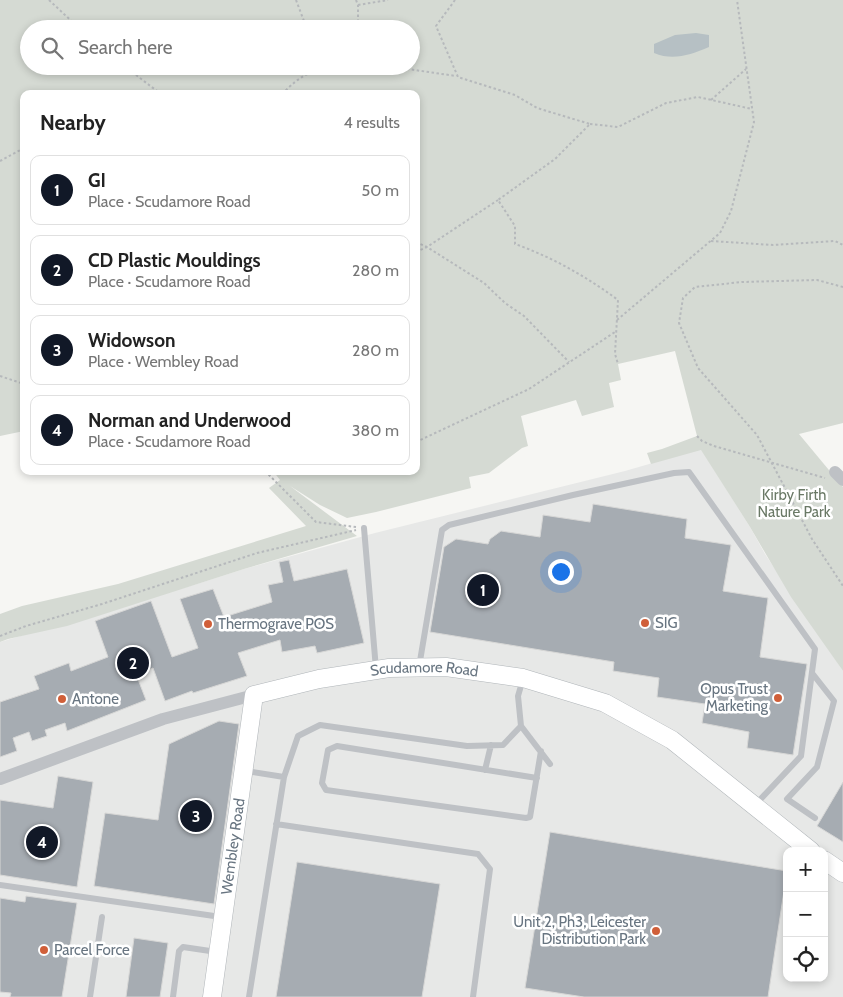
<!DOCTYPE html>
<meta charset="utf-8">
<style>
:root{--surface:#fff;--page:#f2f2f2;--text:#222;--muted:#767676;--line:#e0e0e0;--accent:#111827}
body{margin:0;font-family:Cabin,sans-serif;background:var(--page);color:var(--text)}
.controls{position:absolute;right:15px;bottom:15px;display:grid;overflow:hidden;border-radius:10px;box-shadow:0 2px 8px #0003}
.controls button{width:45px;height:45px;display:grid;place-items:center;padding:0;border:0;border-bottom:1px solid var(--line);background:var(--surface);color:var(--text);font:25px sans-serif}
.you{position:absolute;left:560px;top:571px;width:18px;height:18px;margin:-12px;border:4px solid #fff;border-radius:50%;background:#1a73e8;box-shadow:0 0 0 8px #1a73e833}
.badge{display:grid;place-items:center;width:32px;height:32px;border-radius:50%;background:var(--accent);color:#fff;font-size:16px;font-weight:700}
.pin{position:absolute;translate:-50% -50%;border:2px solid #fff;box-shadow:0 1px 5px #0006}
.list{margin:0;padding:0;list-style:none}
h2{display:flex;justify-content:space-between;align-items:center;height:65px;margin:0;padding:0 20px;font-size:21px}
h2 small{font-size:16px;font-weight:400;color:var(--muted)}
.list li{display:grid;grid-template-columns:32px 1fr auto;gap:15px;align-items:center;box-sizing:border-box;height:70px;margin:0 10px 10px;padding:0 10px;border:1px solid var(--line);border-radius:10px}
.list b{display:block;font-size:19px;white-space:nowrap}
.list p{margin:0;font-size:16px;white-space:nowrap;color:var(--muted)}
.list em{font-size:16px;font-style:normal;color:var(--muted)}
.icon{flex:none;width:28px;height:28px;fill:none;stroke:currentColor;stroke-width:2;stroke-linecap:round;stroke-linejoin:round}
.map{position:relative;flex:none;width:843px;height:997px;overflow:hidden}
.search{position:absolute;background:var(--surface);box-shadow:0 2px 8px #0003;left:20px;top:20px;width:400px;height:55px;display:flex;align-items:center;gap:12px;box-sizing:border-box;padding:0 18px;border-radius:28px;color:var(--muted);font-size:19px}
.panel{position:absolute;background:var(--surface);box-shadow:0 2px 8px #0003;left:20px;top:90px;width:400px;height:385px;border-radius:10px}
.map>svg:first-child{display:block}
.built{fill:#e7e8e7;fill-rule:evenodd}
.green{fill:#d5dad3;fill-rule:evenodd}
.water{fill:#b6c0c4}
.building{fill:#a6acb2;stroke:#d7d7d6}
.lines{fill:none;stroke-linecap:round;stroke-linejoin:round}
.secondary-casing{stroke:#b0b5b9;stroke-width:19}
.path{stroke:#b6b9bc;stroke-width:2;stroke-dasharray:2.5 2.5;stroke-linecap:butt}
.lane{stroke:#bec1c5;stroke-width:6}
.street{stroke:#bec1c5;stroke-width:12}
.secondary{stroke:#fff;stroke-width:18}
.poi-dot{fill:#d05f39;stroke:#fff;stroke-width:2}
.labels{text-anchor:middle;stroke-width:5;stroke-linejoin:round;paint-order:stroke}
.park-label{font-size:15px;fill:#6a7966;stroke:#fff}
.poi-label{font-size:15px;fill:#687581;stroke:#fff;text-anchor:start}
.street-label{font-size:15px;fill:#687581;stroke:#fff}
</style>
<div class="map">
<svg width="843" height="997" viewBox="0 0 843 997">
<rect width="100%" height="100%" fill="#f6f6f3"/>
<path class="built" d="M701 449 750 527 765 554 843 671V997H0V642L197 584 244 569 375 533 625 471ZM787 851H824V978H787Z"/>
<path class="green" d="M0 0H843V423L799 434 843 487V671L791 597 750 527 701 450 651 464 647 453 662 449 697 436 675 351 618 364 621 380 609 383 614 407 582 416 576 400 521 416 528 446 522 448 489 473 469 477 471 488 376 512 347 518 320 505 290 486 357 536 244 569 67 626 8 639 0 642V614L22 606 118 584 306 526 269 488 280 480 273 471H416V94H24V431L0 436ZM29 29H411V66H29Z"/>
<path class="water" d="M696 33 709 35V47C690 55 673 61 654 53V44L675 35Z"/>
<path class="building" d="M593 504 687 519 685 538 731 545 723 591 768 598 760 657 807 664 793 755 747 748 749 732 702 723 705 704 657 697 659 678 613 671 614 662 430 632 444 547 456 539 488 544 490 539 501 531 540 537 543 515 590 522Z
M289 560 294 581 347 569 364 643 317 653 315 646 282 652 280 640 238 653 247 676 193 693 192 691 165 701 153 668 136 674 146 700 67 731 65 723 45 730 47 736 32 741 29 732 13 738 17 751 0 757V702L39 689 34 676 69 663 71 671 108 657 95 621 151 601 172 657 198 648 180 599 213 589 224 617 272 602 268 585 283 582 279 562Z
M219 721 239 724 214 904 94 886 105 813 158 820 169 744Z
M58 776 93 782 77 887 0 875V800L53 808Z
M843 782V842L817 826Z
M550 832 787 871 768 997H584L525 988Z
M297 862 440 884 422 997H276Z
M26 896 77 903 62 997H10L11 993 0 992V898L25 902Z
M134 938 168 943 160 997H126Z"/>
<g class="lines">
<defs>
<g id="secondary">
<path d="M824 860 843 873"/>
<path id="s1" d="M212 997 254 695 319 679 389 668 446 667 523 678 605 703 672 740 811 851"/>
</g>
</defs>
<use href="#secondary" class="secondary-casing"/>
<path class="path" d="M49 0 80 29
M296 0 307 29
M356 0 358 5V29
M455 0 436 26 458 77 515 95 537 108 590 124 555 159 498 200 515 226V244C552 257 587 277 618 300L615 354 618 364
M358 5 388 0
M124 66 161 94
M387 66 456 76
M282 94C301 75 309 71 335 66
M711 100 746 69
M590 124 618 127 666 103 698 97 752 109
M0 161 24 148
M711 241 773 245 835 241 843 245
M416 242 427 247 498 200
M416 252 427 247 484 283 505 303 524 316 569 362
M843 287 817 280 742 282 695 287 683 298 679 323 698 368 757 435 812 539 843 586
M617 320 720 233 731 211 754 122 737 0
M0 376 24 384
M697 436 702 441 714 446 825 478
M416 442 529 389 615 332
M265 471 316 522 356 527
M0 636 26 626 102 604 257 553 356 530"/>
<path class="lane" d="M364 528 376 669
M419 667 442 530 449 525 573 495 674 473 689 472 815 649 801 756 756 804
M812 673 834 701 817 767 787 799 815 818
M523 679 518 696 521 726 550 764
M485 770 491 745
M246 771 284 777
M537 778 337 746 328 750 322 783 326 790 526 818 530 817 541 751
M276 824 478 854 490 869 473 997
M0 885 221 917
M90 997 102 917
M173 997 179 951 183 947 217 952
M249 997 284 777 298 736 320 725 467 746 503 745 521 726"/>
<path class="street" d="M835 472 843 480
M0 779 163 719 254 695"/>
<use href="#secondary" class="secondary"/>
</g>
<g class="poi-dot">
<circle cx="645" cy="623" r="5"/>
<circle cx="208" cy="624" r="5"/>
<circle cx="778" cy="698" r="5"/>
<circle cx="62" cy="699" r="5"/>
<circle cx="656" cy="931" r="5"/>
<circle cx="44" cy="950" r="5"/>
</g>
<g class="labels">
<g class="park-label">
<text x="794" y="500">Kirby Firth<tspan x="794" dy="17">Nature Park</tspan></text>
</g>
<g class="poi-label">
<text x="655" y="628">SIG</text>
<text x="218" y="629">Thermograve POS</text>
<text x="768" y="694" text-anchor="end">Opus Trust<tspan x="768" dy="17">Marketing</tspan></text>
<text x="72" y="704">Antone</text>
<text x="646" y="927" text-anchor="end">Unit 2, Ph3, Leicester<tspan x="646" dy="17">Distribution Park</tspan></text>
<text x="54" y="955">Parcel Force</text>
</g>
<g class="street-label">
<text dy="5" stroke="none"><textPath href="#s1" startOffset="478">Scudamore Road</textPath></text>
<text dy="5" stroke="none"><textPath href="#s1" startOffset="152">Wembley Road</textPath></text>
</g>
</g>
</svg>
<div class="controls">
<button>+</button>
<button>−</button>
<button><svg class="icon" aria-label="locate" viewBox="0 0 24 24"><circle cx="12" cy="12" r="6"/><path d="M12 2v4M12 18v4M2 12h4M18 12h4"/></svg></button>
</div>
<div class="you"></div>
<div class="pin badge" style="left:483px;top:590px">1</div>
<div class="pin badge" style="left:133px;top:663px">2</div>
<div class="pin badge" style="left:196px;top:816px">3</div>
<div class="pin badge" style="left:42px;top:842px">4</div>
<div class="search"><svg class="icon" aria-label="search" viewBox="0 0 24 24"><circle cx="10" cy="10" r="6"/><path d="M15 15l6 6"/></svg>Search here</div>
<section class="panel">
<h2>Nearby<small>4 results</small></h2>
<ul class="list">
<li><span class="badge">1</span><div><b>GI</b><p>Place · Scudamore Road</p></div><em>50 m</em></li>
<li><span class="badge">2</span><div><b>CD Plastic Mouldings</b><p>Place · Scudamore Road</p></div><em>280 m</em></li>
<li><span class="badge">3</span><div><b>Widowson</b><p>Place · Wembley Road</p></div><em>280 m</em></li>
<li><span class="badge">4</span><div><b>Norman and Underwood</b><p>Place · Scudamore Road</p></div><em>380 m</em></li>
</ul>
</section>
</div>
